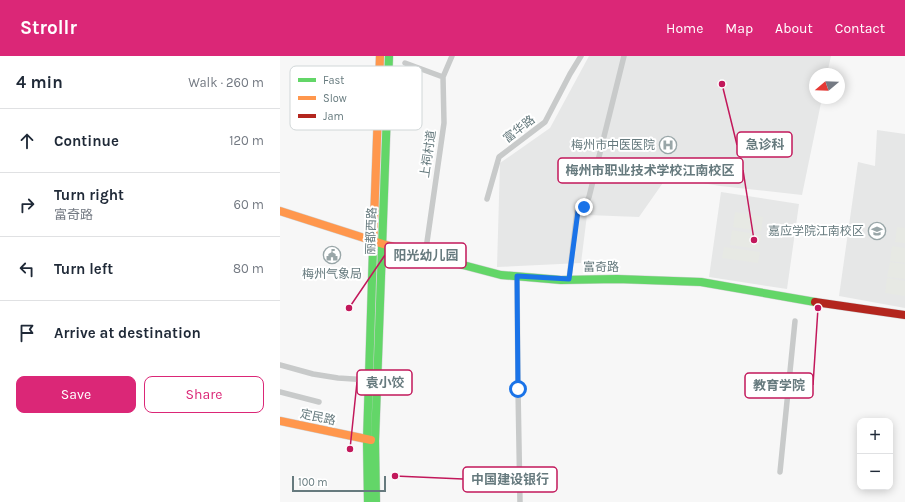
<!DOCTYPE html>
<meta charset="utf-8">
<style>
:root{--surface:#fff;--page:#f2f2f3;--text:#1f2937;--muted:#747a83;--line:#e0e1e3;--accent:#db2777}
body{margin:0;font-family:Karla,"Noto Sans SC",sans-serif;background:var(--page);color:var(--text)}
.controls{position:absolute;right:12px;bottom:12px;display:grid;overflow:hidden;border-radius:8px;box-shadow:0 2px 10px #0003}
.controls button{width:36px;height:36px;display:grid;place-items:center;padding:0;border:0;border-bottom:1px solid var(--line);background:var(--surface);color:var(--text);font:20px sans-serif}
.compass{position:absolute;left:529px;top:12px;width:36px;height:36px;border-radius:50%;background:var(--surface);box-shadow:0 2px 10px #0003;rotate:251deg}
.scale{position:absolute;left:12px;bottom:10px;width:94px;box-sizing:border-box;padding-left:4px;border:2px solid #667a7e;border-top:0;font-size:11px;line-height:14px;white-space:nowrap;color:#667a7e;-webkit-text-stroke:3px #fff;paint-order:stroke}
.stop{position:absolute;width:12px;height:12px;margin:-9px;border:3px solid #1a73e8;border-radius:50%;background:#fff}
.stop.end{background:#1a73e8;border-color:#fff;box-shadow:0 1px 4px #0008}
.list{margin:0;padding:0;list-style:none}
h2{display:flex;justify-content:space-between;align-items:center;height:52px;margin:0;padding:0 16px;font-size:17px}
h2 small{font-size:13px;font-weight:400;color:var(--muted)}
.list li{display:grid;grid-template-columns:26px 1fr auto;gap:12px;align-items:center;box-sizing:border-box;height:64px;padding:0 16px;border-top:1px solid var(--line)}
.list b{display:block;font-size:15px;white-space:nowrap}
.list p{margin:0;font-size:13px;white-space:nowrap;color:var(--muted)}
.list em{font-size:13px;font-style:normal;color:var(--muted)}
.actions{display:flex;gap:8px;padding:12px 16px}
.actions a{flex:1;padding:9px 0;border:1px solid var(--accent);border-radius:8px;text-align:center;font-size:14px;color:var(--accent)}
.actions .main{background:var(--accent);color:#fff}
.icon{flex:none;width:22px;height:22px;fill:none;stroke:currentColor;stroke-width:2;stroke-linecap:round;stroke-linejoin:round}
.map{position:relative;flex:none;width:625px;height:446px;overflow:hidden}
header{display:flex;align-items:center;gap:24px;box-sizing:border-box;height:56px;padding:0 20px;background:var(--accent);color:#fff}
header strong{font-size:19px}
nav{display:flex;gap:22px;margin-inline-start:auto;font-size:14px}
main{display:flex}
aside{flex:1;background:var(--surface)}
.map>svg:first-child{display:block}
.built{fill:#e6e7e7}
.garden{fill:#e7e9e4}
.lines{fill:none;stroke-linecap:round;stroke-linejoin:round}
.fast-casing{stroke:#d2d3d4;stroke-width:9}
.slow-casing{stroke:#d2d3d4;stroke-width:9}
.jam-casing{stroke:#d2d3d4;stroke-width:9}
.street{stroke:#c8caca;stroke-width:5.5}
.fast{stroke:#63d668;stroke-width:8}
.slow{stroke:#ff974d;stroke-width:8}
.jam{stroke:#b3261e;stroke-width:8}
.route{stroke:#1a73e8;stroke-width:5}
.labels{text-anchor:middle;stroke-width:4;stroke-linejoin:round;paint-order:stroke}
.street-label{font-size:12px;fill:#667a7e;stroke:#fff}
.poi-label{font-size:12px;fill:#667a7e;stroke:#fff;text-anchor:end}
.key{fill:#fff;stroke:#d1d7d8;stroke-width:1}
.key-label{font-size:11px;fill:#667a7e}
.leader{fill:none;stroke:#c2185b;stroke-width:1.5}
.callout-dot{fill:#c2185b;stroke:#fff;stroke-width:1.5}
.callout{fill:#fff;stroke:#c2185b;stroke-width:1.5}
.callout-label{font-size:13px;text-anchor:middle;font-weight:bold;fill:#667a7e}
</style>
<header>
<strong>Strollr</strong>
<nav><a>Home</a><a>Map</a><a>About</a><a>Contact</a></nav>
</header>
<main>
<aside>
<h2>4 min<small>Walk · 260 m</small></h2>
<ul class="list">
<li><svg class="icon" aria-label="ahead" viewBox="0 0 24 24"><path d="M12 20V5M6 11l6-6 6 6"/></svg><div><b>Continue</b></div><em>120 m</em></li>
<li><svg class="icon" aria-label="right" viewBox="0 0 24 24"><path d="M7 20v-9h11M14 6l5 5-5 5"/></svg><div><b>Turn right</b><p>富奇路</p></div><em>60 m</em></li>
<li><svg class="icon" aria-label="left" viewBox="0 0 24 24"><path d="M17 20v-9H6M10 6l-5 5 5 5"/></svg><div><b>Turn left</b></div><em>80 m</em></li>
<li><svg class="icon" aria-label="arrive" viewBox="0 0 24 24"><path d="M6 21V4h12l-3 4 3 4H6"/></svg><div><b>Arrive at destination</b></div></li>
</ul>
<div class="actions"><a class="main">Save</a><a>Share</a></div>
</aside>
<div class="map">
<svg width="625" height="446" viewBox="0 0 625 446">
<rect width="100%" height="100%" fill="#f7f7f7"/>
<path class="built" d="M309 0H551L547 18H535V42H542L522 139 440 130 387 121 359 161 307 159 301 207 217 211 220 107 270 72Z
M597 74 625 78V252L559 240 578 106 595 110Z
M441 136 519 148 507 233 429 221Z"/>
<path class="garden" d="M455 156 483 161 481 175 453 171Z
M617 171 625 172V187L615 186Z
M452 174 481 179 479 193 450 189Z
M612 190 625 192V207L610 205Z
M444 191 480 196 478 207 442 202Z
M610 206 625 208V223L607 221Z
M607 222 625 225V240L605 237Z"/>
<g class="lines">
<defs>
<path id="fast" d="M141 198 221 219 281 224 337 223 421 226 535 246
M88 446 87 384 93 192
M96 446 95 385 109 0"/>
<path id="slow" d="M0 155 103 188 141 198
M93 192 100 0
M0 365 91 384"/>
<path id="jam" d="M535 246 625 259"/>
</defs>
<use href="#fast" class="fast-casing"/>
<use href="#slow" class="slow-casing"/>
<use href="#jam" class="jam-casing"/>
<path class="street" d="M125 7 163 21
M207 143 219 101 265 66 290 18 301 0
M145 200 164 67 163 21 172 0
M237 220 238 333 240 446
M289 223 297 155 304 151 309 141 344 0
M0 309 33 318 58 322 89 324
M0 336 39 346
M500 416 515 265"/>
<use href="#fast" class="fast"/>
<use href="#slow" class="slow"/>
<use href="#jam" class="jam"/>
</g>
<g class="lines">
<path class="route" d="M238 333 237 220 289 223 298 155 304 151"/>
</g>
<defs>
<symbol id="hospital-ring" viewBox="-11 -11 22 22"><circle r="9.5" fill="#fff" stroke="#99a6a8" stroke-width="1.5"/><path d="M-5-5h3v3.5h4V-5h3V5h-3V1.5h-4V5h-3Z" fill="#99a6a8"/></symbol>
<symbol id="university-ring" viewBox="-11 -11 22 22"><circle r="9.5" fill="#fff" stroke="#99a6a8" stroke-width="1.5"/><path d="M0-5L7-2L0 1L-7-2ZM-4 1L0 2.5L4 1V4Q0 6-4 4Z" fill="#99a6a8"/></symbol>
<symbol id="civic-ring" viewBox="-11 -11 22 22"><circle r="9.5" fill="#fff" stroke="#99a6a8" stroke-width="1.5"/><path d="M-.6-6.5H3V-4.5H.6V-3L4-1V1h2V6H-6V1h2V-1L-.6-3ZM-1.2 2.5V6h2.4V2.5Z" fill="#99a6a8"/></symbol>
</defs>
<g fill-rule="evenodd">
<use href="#hospital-ring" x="378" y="79" width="20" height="20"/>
<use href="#university-ring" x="587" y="165" width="20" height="20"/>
<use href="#civic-ring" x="42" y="189" width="20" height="20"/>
</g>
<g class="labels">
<g class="street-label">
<text transform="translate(239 73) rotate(-38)" y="4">富华路</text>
<text transform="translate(148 98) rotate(-82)" y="4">上祠村道</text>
<text transform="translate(91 175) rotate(-88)" y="4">丽都西路</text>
<text x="321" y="215">富奇路</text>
<text transform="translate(38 361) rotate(12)" y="4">定民路</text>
</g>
<g class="poi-label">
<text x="375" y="93">梅州市中医医院</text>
<text x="584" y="179">嘉应学院江南校区</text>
<text x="52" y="222" text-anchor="middle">梅州气象局</text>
</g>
</g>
<rect x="10" y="10" width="132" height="64" rx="6" class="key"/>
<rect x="18" y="22" width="18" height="4" fill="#63d668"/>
<rect x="18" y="40" width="18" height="4" fill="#ff974d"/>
<rect x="18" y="58" width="18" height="4" fill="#b3261e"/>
<g class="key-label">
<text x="43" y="28">Fast</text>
<text x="43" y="46">Slow</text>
<text x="43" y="64">Jam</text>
</g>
<path class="leader" d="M442 28L457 89M474 184L463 114M69 252L105 199M70 393L77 326M538 252L533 329M115 420L183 423"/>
<g class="callout-dot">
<circle cx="442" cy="28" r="4"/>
<circle cx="474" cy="184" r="4"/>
<circle cx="69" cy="252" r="4"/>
<circle cx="70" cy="393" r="4"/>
<circle cx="538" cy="252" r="4"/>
<circle cx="115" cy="420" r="4"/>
</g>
<g class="callout">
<rect x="457" y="76" width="55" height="25" rx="4"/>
<rect x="278" y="102" width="185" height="25" rx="4"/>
<rect x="105" y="187" width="81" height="25" rx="4"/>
<rect x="77" y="314" width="55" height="25" rx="4"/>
<rect x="465" y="317" width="68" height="25" rx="4"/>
<rect x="183" y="411" width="94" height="25" rx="4"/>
</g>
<g class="callout-label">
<text x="485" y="93">急诊科</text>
<text x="370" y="119">梅州市职业技术学校江南校区</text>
<text x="146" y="204">阳光幼儿园</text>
<text x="105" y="331">袁小饺</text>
<text x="499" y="334">教育学院</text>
<text x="230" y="428">中国建设银行</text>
</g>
</svg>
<div class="controls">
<button>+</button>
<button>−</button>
</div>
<svg class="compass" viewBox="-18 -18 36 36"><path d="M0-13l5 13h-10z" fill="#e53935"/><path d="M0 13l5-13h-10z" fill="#747a83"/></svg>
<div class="scale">100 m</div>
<div class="stop" style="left:238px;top:333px"></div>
<div class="stop end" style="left:304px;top:151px"></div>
</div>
</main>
